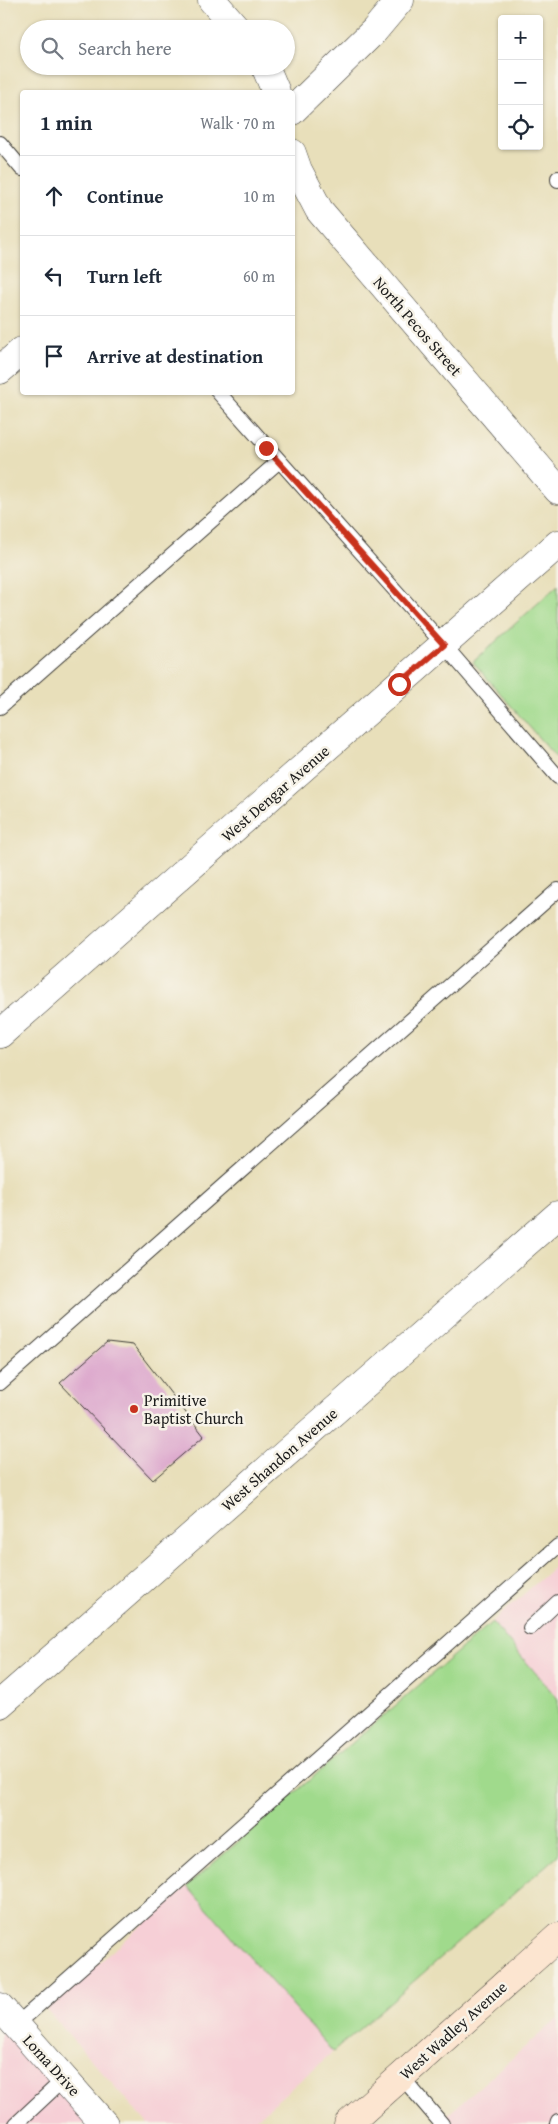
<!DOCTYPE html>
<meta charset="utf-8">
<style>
:root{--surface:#fff;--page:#f2f2f3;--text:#1f2937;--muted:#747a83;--line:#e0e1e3}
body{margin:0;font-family:"Gentium Book Plus",serif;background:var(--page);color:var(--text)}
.controls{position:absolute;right:15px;top:15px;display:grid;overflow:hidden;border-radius:5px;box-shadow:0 1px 4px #0004}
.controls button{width:45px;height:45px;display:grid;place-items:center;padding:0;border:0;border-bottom:1px solid var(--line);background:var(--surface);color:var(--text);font:25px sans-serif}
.stop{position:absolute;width:15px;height:15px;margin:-11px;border:4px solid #c8321e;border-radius:50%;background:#fff}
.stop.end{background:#c8321e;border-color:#fff;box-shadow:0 1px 5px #0008}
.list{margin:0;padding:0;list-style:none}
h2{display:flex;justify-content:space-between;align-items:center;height:65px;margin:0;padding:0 20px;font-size:21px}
h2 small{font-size:16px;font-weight:400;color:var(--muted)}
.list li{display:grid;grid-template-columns:32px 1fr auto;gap:15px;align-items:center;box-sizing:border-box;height:80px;padding:0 20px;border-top:1px solid var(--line)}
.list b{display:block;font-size:19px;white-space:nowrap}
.list em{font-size:16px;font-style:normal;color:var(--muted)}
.icon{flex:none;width:28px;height:28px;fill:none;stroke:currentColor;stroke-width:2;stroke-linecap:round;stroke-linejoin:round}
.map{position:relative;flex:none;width:558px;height:2124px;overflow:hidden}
.search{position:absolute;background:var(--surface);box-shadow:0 1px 4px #0004;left:20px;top:20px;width:275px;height:55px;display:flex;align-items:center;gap:12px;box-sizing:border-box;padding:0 18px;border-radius:28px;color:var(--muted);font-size:19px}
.panel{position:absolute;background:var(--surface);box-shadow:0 1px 4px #0004;left:20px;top:90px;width:275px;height:305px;border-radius:5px}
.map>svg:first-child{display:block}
.built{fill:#f6cfd6}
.green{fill:#a0da8c;stroke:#5e7b54}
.building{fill:#dda9cd}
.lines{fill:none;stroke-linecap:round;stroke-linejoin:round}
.service-casing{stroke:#3b3934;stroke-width:16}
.minor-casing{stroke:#3b3934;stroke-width:29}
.tertiary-casing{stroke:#3b3934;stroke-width:29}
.secondary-casing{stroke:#3b3934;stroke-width:29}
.service{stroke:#fff;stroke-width:14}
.minor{stroke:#fff;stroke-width:28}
.tertiary{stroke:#fff;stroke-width:28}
.secondary{stroke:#fce5d0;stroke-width:28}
.route{stroke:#c8321e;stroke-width:6}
.poi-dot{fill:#c8321e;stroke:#f7f3e8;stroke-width:2}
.labels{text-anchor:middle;stroke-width:5;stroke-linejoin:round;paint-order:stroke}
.street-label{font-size:16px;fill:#1c1c1c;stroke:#f7f3e8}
.poi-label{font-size:16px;fill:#1c1c1c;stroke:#f7f3e8;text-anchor:start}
</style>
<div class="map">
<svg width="558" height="2124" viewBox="0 0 558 2124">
<rect width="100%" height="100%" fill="#f7f3e8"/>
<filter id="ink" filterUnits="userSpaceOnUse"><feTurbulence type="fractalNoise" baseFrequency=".02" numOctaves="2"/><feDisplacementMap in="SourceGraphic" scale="10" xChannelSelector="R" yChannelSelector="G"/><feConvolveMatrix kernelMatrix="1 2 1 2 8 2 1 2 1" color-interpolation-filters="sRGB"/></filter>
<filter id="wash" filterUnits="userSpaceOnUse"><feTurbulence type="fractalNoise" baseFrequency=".0096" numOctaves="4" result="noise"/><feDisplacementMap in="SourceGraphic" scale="20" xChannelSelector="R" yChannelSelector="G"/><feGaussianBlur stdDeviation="1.12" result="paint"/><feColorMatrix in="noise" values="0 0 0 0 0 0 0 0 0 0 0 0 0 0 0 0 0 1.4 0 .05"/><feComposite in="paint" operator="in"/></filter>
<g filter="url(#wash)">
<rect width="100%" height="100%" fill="#e8dfba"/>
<path class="built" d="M558 1564V1699L492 1622Z
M187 1886 333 2052 250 2124H148L46 2009Z
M0 2009 89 2124H0Z
M558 2018V2124H437Z"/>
<path class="green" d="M558 585V760L473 662Z
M492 1622 558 1699V1855L333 2052 187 1886Z"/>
<g id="blocks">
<path class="building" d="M107 1342 133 1345 204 1436 153 1480 60 1383Z"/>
</g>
</g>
<g filter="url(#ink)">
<use href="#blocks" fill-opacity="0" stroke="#3b3934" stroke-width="1"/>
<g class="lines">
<defs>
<path id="service" d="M0 143 22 169
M558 178V180
M218 392 444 645 558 777
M0 707 278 462
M0 1383 558 890
M530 1628 558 1602
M16 2025 558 1546
M401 2076 442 2124
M16 2124 64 2079
M557 2124 558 2121"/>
<path id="minor" d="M0 1034 558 544
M0 1704 558 1215
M0 2007 104 2124"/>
<path id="tertiary" d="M212 0 237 29
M265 66 276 92
M292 111 374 31 400 0
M292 153 298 170 319 210 558 490
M0 370 22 351"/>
<path id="secondary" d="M348 2124 558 1937"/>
</defs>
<use href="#service" class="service-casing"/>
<use href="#minor" class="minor-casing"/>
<use href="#tertiary" class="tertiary-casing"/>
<use href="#secondary" class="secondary-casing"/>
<use href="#service" class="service"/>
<use href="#minor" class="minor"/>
<use href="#tertiary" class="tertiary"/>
<use href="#secondary" class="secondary"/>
</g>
</g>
<g class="lines" filter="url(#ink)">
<path class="route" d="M266 448 444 645 399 684"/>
</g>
<circle class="poi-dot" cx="134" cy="1409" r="5"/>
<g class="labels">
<g class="street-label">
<text transform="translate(418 326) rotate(49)" y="6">North Pecos Street</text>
<text transform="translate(275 793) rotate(-41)" y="6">West Dengar Avenue</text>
<text transform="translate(279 1459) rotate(-41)" y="6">West Shandon Avenue</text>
<text transform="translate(453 2030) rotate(-42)" y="6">West Wadley Avenue</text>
<text transform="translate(52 2065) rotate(48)" y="6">Loma Drive</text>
</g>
<g class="poi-label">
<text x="144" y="1406">Primitive<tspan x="144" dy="18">Baptist Church</tspan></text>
</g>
</g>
</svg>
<div class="controls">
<button>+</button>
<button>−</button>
<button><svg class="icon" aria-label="locate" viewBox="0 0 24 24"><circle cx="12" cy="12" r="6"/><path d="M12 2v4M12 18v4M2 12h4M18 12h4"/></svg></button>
</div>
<div class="stop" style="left:399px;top:684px"></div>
<div class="stop end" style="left:266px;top:448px"></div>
<div class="search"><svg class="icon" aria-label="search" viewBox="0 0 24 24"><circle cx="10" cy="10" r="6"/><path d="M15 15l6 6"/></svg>Search here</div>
<section class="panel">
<h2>1 min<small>Walk · 70 m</small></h2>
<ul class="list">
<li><svg class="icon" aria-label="ahead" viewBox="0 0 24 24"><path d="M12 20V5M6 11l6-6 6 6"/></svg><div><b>Continue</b></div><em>10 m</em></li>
<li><svg class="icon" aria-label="left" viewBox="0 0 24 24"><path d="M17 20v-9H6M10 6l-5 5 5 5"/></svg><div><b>Turn left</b></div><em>60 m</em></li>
<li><svg class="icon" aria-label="arrive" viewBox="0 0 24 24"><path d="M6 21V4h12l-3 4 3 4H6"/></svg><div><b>Arrive at destination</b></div></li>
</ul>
</section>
</div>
